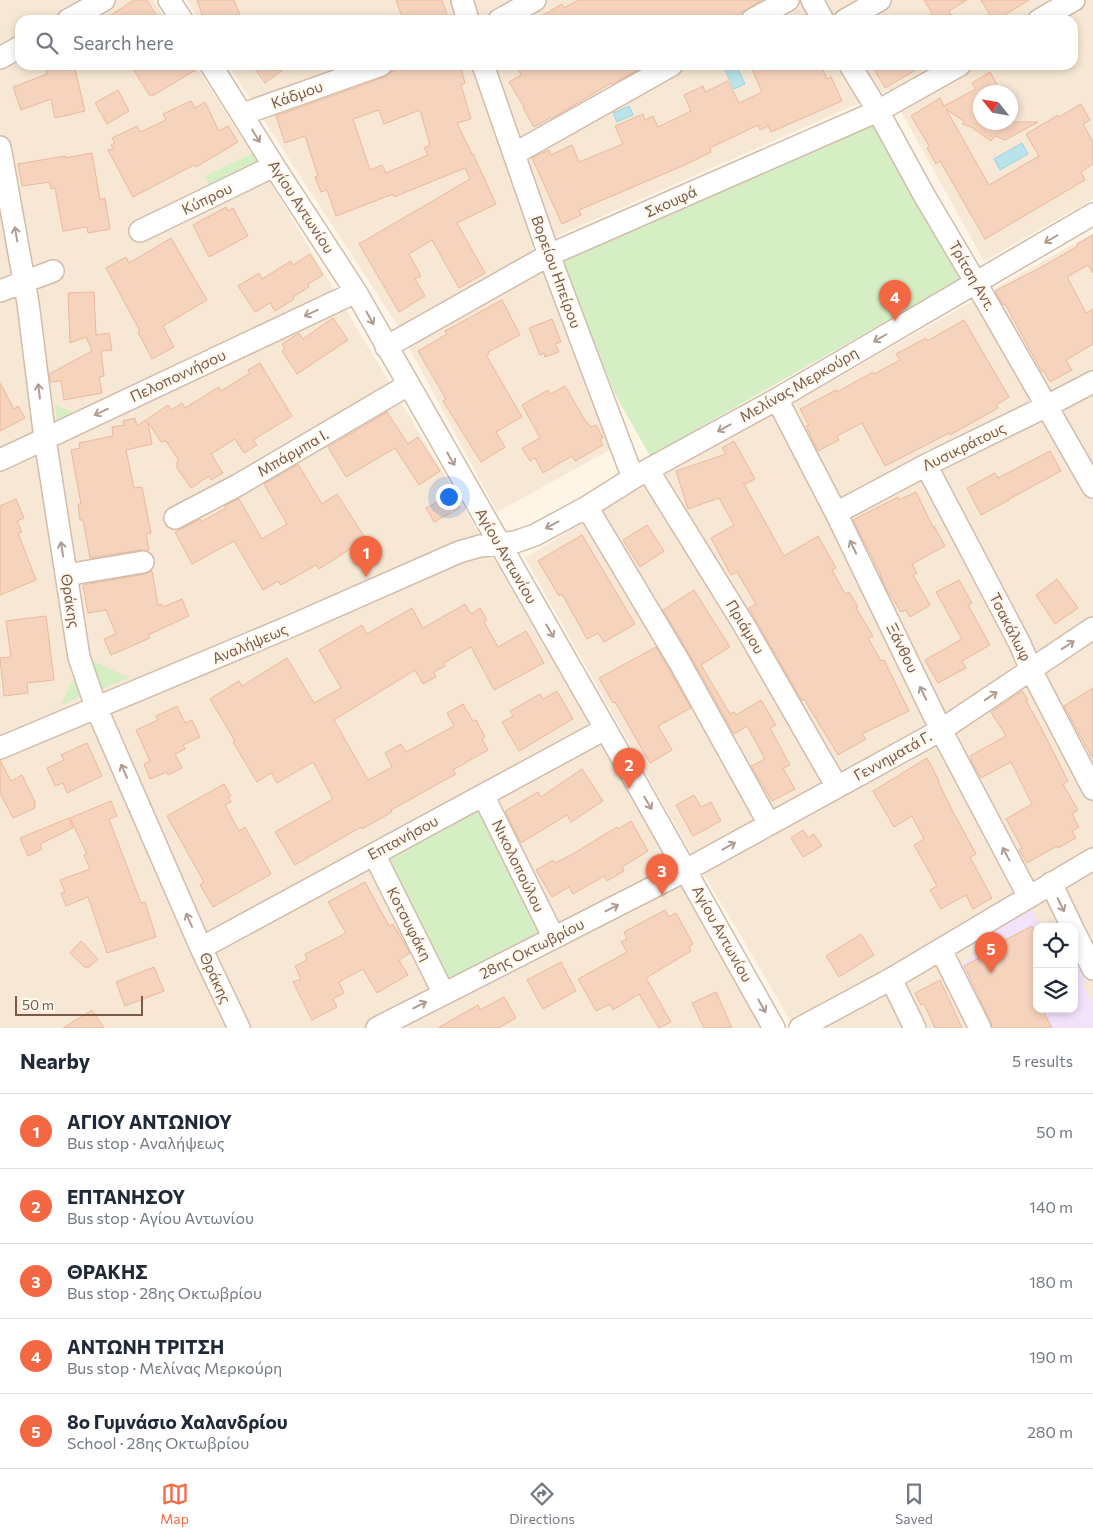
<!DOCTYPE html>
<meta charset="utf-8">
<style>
:root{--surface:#fff;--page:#f2f2f3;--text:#1f2937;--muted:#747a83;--line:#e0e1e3;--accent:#f36842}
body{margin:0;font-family:Commissioner,sans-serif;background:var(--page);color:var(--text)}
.controls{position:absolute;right:15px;bottom:15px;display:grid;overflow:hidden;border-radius:10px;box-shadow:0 2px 8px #0003}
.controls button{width:45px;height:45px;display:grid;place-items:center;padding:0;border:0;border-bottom:1px solid var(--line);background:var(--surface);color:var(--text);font:25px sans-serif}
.compass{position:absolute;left:973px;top:85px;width:45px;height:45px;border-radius:50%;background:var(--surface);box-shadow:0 2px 8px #0003;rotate:301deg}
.scale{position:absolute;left:15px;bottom:12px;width:128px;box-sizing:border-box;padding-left:5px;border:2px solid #7b5a48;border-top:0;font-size:14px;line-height:18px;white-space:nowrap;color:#7b5a48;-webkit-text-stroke:4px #fff9ef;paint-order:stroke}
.you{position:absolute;left:448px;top:496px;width:18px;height:18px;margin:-12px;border:4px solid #fff;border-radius:50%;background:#1a73e8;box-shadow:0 0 0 8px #1a73e833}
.badge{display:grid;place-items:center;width:32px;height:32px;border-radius:50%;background:var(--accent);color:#fff;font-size:16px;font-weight:700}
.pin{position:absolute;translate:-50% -41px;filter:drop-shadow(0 1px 2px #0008)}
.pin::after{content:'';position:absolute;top:26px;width:18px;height:15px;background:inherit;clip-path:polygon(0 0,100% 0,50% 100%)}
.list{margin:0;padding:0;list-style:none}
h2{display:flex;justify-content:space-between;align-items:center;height:65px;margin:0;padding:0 20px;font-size:21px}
h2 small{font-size:16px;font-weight:400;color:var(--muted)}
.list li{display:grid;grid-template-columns:32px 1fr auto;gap:15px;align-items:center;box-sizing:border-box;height:75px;padding:0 20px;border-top:1px solid var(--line)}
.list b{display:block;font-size:19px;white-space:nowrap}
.list p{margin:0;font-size:16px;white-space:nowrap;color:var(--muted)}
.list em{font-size:16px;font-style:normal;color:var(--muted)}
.icon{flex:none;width:28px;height:28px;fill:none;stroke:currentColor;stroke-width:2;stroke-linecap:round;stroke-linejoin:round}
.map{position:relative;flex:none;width:1093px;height:1028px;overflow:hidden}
.search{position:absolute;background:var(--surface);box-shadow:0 2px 8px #0003;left:15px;right:15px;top:15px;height:55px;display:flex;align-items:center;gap:12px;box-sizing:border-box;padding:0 18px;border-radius:15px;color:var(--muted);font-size:19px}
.sheet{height:440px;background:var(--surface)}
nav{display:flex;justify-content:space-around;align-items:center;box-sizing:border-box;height:70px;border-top:1px solid var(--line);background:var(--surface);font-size:14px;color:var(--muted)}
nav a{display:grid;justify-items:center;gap:2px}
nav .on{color:var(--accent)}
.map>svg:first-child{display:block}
.residential{fill:#f7e7d5;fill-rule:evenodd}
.education{fill:#f2e3fb}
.green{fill:#d5eec3}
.water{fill:#b9e3ea;stroke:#9ed4dd}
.building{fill:#f6d3bc;stroke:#ebb99b;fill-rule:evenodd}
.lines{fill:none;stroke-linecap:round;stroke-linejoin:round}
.minor-casing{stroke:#d2bcab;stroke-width:24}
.minor{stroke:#fff;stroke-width:21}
.oneway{stroke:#b09c91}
.labels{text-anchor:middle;stroke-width:5;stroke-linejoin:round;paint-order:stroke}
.street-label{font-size:15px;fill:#7b5a48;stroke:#fff9ef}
</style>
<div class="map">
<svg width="1093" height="1028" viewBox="0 0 1093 1028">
<rect width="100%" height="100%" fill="#fef5e7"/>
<path class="residential" d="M0 0H153L166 20H20V65H195L267 177 486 545 765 1028H0Z
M187 0H1093V199L984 261 889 90 532 247 615 447 497 512 396 323 228 65H1073V20H199ZM980 92H1010V122H980Z
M1093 233V1028H794L753 956 688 848 525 558 643 486 814 391ZM1037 927H1074V1009H1037Z"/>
<path class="education" d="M1029 904 1041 927H1037V1009H1074V957L1087 981 1082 984 1093 1004V1028H972L958 965 991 947 986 935Z"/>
<path class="green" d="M874 120 963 277 650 456 616 396 562 267 552 264Z
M253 153 258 162 209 186 205 176Z
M55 404 76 414 57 423Z
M91 660 129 678 101 689Z
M74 678 80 697 61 705Z
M478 805 543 933 447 982 384 856Z"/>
<path class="water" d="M730 65H736L745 84 734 89 724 68Z
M629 106 633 115 617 122 613 113Z
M1022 143 1028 154 1000 170 994 159Z"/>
<path class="building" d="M134 0H147L159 20H103Z
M197 0H234L242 20H204Z
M396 0H442L449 20H403Z
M578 0H762L729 20H535L562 4 564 8Z
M924 0H967L949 11 954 20H936Z
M981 0H1029L997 20H993Z
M44 65H74L85 111 55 118 51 99 21 110 13 87 47 74Z
M131 65H199V68L154 95H149Z
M252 65H289L265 83Z
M410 65H460L465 83 461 85 471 119 457 123 472 154H473L496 204 457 223 485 273 459 288 432 240 409 254 421 276 415 279 425 296 399 312 359 244 470 179 465 168 394 197 393 194 336 216 327 190 321 192 315 177 318 176 305 136 285 143 276 116 385 77 391 72ZM379 110 384 124 420 110 430 145 424 148 428 155 386 173 382 165 370 170 353 119Z
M516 65H647L612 84 611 83 551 119 550 118 534 127 523 108 524 107 509 82 521 75Z
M750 65H821L827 79 831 77 842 101 771 132 768 126 760 130 758 125 710 148 711 152 687 164 579 210 581 215 562 224 532 158 549 150 551 155 572 145 579 162 623 144 615 126 643 114 645 120 653 116 658 127 691 111 684 95 703 86 705 92 728 81 739 103 762 92Z
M872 65H924L885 88Z
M990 72 1001 92H980V122H1038L1005 140 995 136 991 141 971 127 962 124 965 122 946 109 989 185 1039 156 1026 134 1058 115 1059 117 1081 104 1090 120 1083 124 1093 142V164L1081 172 1085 180 985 239 940 161 936 164 927 148 929 146 911 116 940 98 944 106 976 89 972 83Z
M118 90 129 111 107 124 95 103Z
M191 101 195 108 205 102 219 131 228 126 238 142 196 167 194 165 133 197 108 150 114 149 111 145 115 143 112 138 137 126 140 132 166 120 163 114Z
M92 153 100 200 105 198 110 229 88 233 87 227 63 231 55 188 51 189 50 182 22 186 18 164 65 156V158Z
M226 207 228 211 233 208 248 236 209 257 193 225Z
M1093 235V273L1088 265 1067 277 1086 313 1093 309V344L1066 360 1072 370 1050 382 1044 371 1042 372 1005 304 1003 305 995 291 1038 269 1078 246 1077 244Z
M171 238 207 300 163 326 174 347 152 359 138 332 140 331 106 268 126 257 129 263Z
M310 254 323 275 308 284 309 287 293 297 294 299 275 311 270 303 255 312 238 286 259 273 262 279 291 261 293 265Z
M94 292 96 335 109 333 112 350 101 351 104 376 99 377 102 393 64 400 61 381 51 382 49 374 92 351 86 337 70 343 68 293Z
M502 300 520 335 488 352 489 354 486 355 522 417 496 432 505 447 481 462 443 401 446 399 418 351 447 334 445 331Z
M333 318 348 340 297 374 282 351 285 349 282 344 299 333 303 339Z
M552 319 561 342 555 344 559 352 545 357 544 353 540 355 529 328Z
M964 320 1009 397 996 405 998 408 950 435 949 433 885 466 862 423 837 436 839 440 818 451 806 426 809 425 800 409 836 390 837 392 873 372 874 374 900 360 896 354 926 338 927 341Z
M260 363 292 416 253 440 257 445 244 453 235 439 211 454 223 473 211 480 209 476 191 488 177 468V462L179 461 166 441 161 442 148 422 152 444 126 450 134 488 142 487 151 533 146 534 149 549 148 551 141 550 90 558 83 520H80L78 504H81L71 450 80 448 79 443 113 436 112 427 124 425 123 421 135 418 137 426 168 405 171 410 182 403 185 408 219 387 221 391 250 373 248 370Z
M0 383 14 409 18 406 25 418 0 431Z
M565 386 586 422H587L591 427 596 425 603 438 600 440 603 445 575 461 572 456 543 473 535 458 530 461 522 448 540 438 522 405 548 390 550 394Z
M387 412 408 444 418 437 440 471 419 485 395 448 346 477 328 447Z
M734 441 755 479 745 484 743 482 784 556 818 536 836 568 832 570 845 594 849 592 858 607 856 608 873 636 868 638 881 661 884 660 909 711 862 734 866 739 838 755 804 699 802 701 749 608 756 604 737 572 731 575 711 538 734 525 719 498 688 509 676 471 726 454 722 448Z
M1050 451 1061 471 1009 499V500L981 515 967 488 995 473 998 478Z
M298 464 322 504 337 494 366 539 319 569 316 565 281 585 278 581 263 590 234 541 192 564 175 532 200 519 201 522 226 508 224 506 239 499 262 539 287 524 264 484Z
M916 492 933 527 934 526 945 546 912 564 917 573 913 575 930 605 910 617 906 610 901 612 886 588 880 575H881L853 520 898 497 899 500Z
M452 494 460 508 434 522 426 508Z
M16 499 24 518 17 521 22 532 18 533 36 580 0 595V506Z
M647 525 664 551 640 567 623 540Z
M582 535 635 624 604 642 598 633 587 639 562 594 559 596 538 561Z
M152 571 158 605 162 604 163 607 182 599 189 616 148 635 150 638 111 655 104 639 116 634 106 610 88 613 83 585 145 574Z
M1057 579 1078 608 1055 624 1036 595Z
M959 580 972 603 968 605 990 645 962 661 966 668 938 683 925 660 962 639 936 592Z
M694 590 730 647 701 665 730 714 734 712 736 715 761 700 776 725 770 728 790 765 783 768 795 789 772 801 751 766 765 759 747 726 734 734 691 657 663 610Z
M465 604 471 614 480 608 487 620 484 622 498 647 526 631 544 663 494 690 471 647 444 663 445 666 434 672 436 677 423 684 415 670 334 720 368 780 392 767 385 753 401 744 406 752 454 726 447 713 463 704 473 721 476 720 485 737 482 739 488 750 453 770 456 774 391 810 392 812 362 829 361 827 295 865 275 832 333 799 313 762 277 783 271 773 257 782 233 742 235 741 210 699 239 681 242 686 287 658 314 703 341 688 319 650 362 625 367 634 412 608 423 628Z
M46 616 54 680 27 683 28 693 4 696 0 658 11 657 6 621Z
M656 647 691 708 658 726 672 750 650 763 615 702 613 703 599 678Z
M1093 688V759L1064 706Z
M557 691 573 719 519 751 502 722 513 716 510 711 540 694 543 699Z
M1022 691 1028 700 1026 701 1037 720 1068 781 1063 784 1078 810 1072 814 1079 827 1072 831 1076 838 1058 848 1057 846 1027 863 1019 850 1022 848 1006 819 1032 804 1011 762 981 778 971 760 972 759 970 756 1006 736 991 712Z
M177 706 185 723 192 720 200 737 183 745 185 749 175 754 182 768 168 775 167 772 150 779 144 764 150 761 136 730 158 720 156 716Z
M87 743 102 776 67 793 63 783 55 786 47 768 64 760 61 755Z
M927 758 939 781H938L951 808 976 854 970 857 992 898 973 909 966 895 941 909 930 890 937 886 914 845 924 839 912 816 894 827 873 791Z
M0 760 11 781 22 775 35 802V808L13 818 0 793Z
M582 769 603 801 571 822 567 815 521 843 505 811 538 792 541 797Z
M224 784 231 796 228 797 231 802 225 805 239 831 245 827 271 874 213 907 200 885 204 882 167 816Z
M694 795 701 807 711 802 721 821 693 836 676 805Z
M111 801 117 816 109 819 141 903 145 902 156 937 107 953 88 897 66 906 61 893 65 892 60 880 90 869 84 855 87 854 70 818Z
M69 818 73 828 40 844 42 849 28 856 20 838Z
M631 821 648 851 622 867 624 871 607 881 604 876 573 894 569 887 552 897 536 870 553 860 555 863 573 854 617 827 618 829Z
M803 830 808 838 814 834 822 846 803 857 791 838Z
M365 882 389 926 393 924 410 953 399 960 408 975 377 993 363 969 339 982 344 993 333 999 337 1007 312 1020 293 982 301 979 295 966 307 960 305 954 346 933 328 902Z
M665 910 669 917 676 913 693 944 689 947 691 951 646 978 671 1022 659 1028 639 994 613 1010 610 1004 596 1011 578 979 627 952 621 942 627 939 624 932Z
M1032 926 1037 936V1009H1042L1052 1028H992L991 1022 964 966 1001 946 999 943Z
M861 934 874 955 839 977 826 956Z
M81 941 98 959 89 967H84L70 953Z
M561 962 576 991 543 1009 527 980Z
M154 967 164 991 125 1006 116 982Z
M940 980 962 1028H935L924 1004 921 1005 915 993Z
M716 992 732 1028H704L692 1003Z
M504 997 516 1018 498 1028H438L478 1005 480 1010Z
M92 1010 104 1028H63Z"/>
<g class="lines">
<defs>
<path id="minor" d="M169 0 182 20
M462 0 468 20
M812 0 823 20
M68 20 104 0
M499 20 535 0
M752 20 788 0
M845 20 880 0
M1039 20 1074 0
M0 58 20 47
M211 65 274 166 356 292 637 784 774 1028
M483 65 549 255 633 478
M850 65 878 111 924 195 976 283 1093 487
M243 114 381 65
M0 147 28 303 45 439 79 657 96 707 201 948 239 1028
M514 154 672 65
M140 231 274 166
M0 291 53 271
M386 347 549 255 878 111 960 65
M777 399 836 513 941 730 1029 897
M0 460 356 292
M926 465 1020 644 1031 670 1093 789
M648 470 744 625 837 787
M587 507 680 663 769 824
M836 513 926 465 1047 406 1093 382
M175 518 238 485 408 385
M66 575 143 562
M0 748 291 626 459 552 480 546 515 542 535 535 587 507 633 478 777 399 1093 214
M483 795 554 938
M374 854 444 994
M1051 883 1072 927
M1074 931 1093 969
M201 948 605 729
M941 950 980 1028
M891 979 915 1028
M377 1028 677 875 941 730 1093 628
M800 1028 891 979 1093 859"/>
</defs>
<use href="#minor" class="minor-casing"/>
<use href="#minor" class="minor"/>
</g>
<defs><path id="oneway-shaft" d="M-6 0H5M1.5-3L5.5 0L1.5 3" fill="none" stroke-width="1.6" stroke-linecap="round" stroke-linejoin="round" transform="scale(1.25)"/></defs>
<g class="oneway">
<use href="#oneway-shaft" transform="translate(256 136) rotate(59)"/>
<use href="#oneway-shaft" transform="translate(16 234) rotate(-100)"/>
<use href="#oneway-shaft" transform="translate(1051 239) rotate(150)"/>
<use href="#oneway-shaft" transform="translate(311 313) rotate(155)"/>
<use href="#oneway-shaft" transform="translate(370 318) rotate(61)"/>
<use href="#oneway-shaft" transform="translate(880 338) rotate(150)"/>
<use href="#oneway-shaft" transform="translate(39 391) rotate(-97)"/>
<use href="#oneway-shaft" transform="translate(101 412) rotate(155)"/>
<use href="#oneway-shaft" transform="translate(724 428) rotate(151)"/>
<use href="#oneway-shaft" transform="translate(451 459) rotate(60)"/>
<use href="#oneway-shaft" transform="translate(552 525) rotate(152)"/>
<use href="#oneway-shaft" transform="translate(853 547) rotate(-116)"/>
<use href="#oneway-shaft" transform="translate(62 549) rotate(-99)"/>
<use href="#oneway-shaft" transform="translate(550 631) rotate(60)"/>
<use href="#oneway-shaft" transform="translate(1068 645) rotate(-34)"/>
<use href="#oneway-shaft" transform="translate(923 693) rotate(-116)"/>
<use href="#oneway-shaft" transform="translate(991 696) rotate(-34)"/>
<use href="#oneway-shaft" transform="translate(124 771) rotate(-114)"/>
<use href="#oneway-shaft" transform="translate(648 803) rotate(60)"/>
<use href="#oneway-shaft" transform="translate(729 846) rotate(-29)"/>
<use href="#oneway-shaft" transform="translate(1006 854) rotate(-118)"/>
<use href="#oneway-shaft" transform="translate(1061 905) rotate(64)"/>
<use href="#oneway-shaft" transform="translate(612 908) rotate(-27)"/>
<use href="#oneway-shaft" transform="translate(189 920) rotate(-114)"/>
<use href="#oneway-shaft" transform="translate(420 1005) rotate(-27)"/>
<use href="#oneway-shaft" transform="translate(762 1006) rotate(61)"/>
</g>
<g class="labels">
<g class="street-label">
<text transform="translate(297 95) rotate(-20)" y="5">Κάδμου</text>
<text transform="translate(207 199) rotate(-26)" y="5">Κύπρου</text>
<text transform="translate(671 202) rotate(-24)" y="5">Σκουφά</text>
<text transform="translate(301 207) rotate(57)" y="5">Αγίου Αντωνίου</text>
<text transform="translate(556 272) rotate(70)" y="5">Βορείου Ηπείρου</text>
<text transform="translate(972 276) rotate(60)" y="5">Τρίτση Αντ.</text>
<text transform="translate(178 376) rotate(-25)" y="5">Πελοποννήσου</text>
<text transform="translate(799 385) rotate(-30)" y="5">Μελίνας Μερκούρη</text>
<text transform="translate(964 447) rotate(-26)" y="5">Λυσικράτους</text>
<text transform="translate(293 453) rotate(-30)" y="5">Μπάρμπα Ι.</text>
<text transform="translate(506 556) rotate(60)" y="5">Αγίου Αντωνίου</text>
<text transform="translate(70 601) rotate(81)" y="5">Θράκης</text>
<text transform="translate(745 627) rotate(59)" y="5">Πριάμου</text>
<text transform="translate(1010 627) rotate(63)" y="5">Τσακάλωφ</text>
<text transform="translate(250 644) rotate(-23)" y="5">Αναλήψεως</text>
<text transform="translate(902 648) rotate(64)" y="5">Ξάνθου</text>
<text transform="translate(893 756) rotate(-29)" y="5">Γεννηματά Γ.</text>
<text transform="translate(403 838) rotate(-28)" y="5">Επτανήσου</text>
<text transform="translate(518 866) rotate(64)" y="5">Νικολοπούλου</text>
<text transform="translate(409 924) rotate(63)" y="5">Κοτσυφάκη</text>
<text transform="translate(722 934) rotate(61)" y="5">Αγίου Αντωνίου</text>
<text transform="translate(532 949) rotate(-27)" y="5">28ης Οκτωβρίου</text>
<text transform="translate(215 978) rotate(65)" y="5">Θράκης</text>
</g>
</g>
</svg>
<div class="controls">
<button><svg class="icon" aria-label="locate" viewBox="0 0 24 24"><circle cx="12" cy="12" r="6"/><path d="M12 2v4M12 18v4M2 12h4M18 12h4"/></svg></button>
<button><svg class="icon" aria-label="layers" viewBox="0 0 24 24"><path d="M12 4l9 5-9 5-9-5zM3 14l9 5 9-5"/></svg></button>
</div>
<svg class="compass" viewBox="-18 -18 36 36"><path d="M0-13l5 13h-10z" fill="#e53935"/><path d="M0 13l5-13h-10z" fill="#747a83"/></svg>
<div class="scale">50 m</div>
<div class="you"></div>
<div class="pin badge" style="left:366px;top:577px">1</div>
<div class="pin badge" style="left:629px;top:789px">2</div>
<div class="pin badge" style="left:662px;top:895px">3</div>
<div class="pin badge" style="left:895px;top:321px">4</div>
<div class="pin badge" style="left:991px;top:973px">5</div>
<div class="search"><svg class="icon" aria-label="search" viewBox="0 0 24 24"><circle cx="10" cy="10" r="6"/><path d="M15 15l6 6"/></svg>Search here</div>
</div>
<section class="sheet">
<h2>Nearby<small>5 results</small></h2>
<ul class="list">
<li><span class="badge">1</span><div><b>ΑΓΙΟΥ ΑΝΤΩΝΙΟΥ</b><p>Bus stop · Αναλήψεως</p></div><em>50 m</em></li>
<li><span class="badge">2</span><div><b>ΕΠΤΑΝΗΣΟΥ</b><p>Bus stop · Αγίου Αντωνίου</p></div><em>140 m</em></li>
<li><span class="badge">3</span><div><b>ΘΡΑΚΗΣ</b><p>Bus stop · 28ης Οκτωβρίου</p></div><em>180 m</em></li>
<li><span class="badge">4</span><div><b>ΑΝΤΩΝΗ ΤΡΙΤΣΗ</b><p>Bus stop · Μελίνας Μερκούρη</p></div><em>190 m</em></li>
<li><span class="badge">5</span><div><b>8ο Γυμνάσιο Χαλανδρίου</b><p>School · 28ης Οκτωβρίου</p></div><em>280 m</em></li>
</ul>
</section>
<nav>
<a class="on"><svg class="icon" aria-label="map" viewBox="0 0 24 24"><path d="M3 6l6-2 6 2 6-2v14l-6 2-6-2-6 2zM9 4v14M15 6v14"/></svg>Map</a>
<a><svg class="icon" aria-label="directions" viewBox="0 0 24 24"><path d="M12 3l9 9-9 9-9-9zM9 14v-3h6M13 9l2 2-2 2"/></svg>Directions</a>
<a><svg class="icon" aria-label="saved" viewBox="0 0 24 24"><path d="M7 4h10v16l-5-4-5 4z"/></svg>Saved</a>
</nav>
